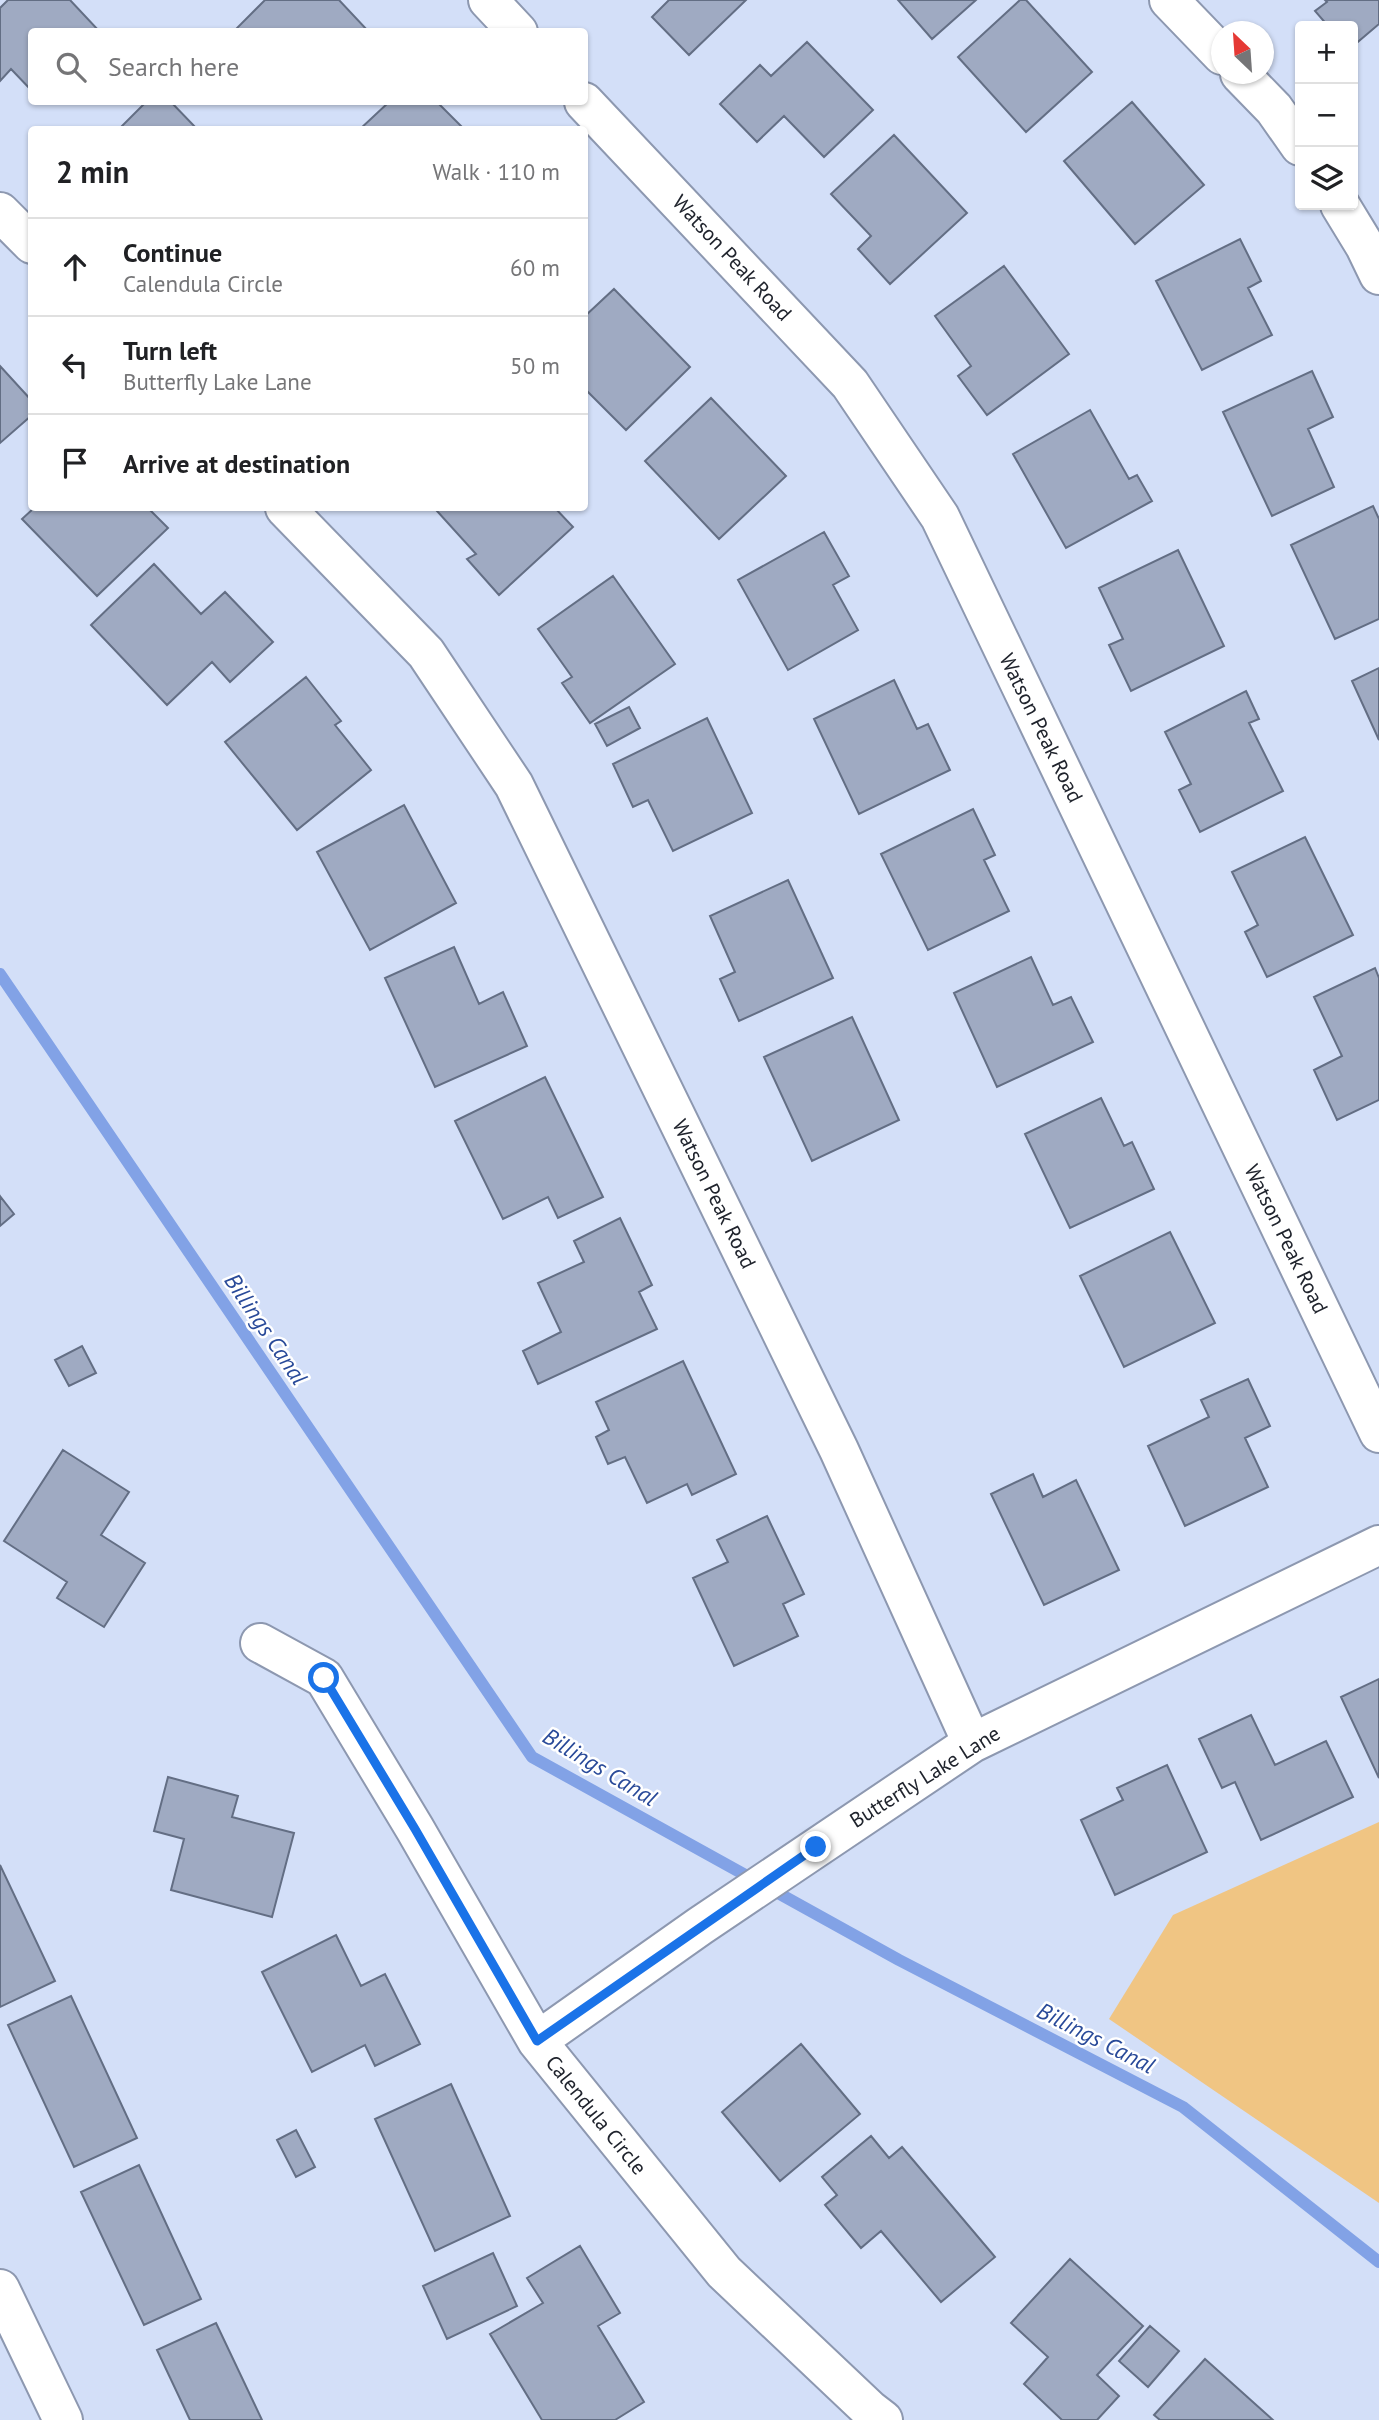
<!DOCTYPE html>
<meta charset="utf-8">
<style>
:root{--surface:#fff;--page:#f6f6f6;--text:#202124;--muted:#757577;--line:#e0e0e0}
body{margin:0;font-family:"PT Sans",sans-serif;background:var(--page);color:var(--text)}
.controls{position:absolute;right:21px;top:21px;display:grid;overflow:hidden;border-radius:7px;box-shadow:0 2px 5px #0004}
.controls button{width:63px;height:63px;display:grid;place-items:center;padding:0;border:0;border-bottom:2px solid var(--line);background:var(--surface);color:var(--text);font:35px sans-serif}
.compass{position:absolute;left:1211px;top:21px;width:63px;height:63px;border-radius:50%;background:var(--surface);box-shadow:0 2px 5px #0004;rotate:335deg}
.stop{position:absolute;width:21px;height:21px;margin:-16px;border:5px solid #1a73e8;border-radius:50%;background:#fff}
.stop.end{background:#1a73e8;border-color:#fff;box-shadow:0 2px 7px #0008}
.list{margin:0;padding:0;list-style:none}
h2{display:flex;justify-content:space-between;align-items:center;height:91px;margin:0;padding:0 28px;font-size:30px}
h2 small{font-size:23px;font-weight:400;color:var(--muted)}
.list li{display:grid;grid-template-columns:46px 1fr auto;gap:21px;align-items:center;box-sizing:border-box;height:98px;padding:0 28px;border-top:2px solid var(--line)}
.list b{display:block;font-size:26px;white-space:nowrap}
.list p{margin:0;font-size:23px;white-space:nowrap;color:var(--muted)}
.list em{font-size:23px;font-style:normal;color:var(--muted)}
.icon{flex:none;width:38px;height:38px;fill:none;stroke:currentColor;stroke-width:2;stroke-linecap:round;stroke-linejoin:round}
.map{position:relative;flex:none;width:1379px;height:2420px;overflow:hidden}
.search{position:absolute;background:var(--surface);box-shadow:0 2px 5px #0004;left:28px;top:28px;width:560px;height:77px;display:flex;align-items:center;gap:18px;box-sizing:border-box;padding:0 24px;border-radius:7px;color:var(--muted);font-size:26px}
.panel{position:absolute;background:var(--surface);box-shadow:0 2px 5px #0004;left:28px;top:126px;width:560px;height:385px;border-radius:7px}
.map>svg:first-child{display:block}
.green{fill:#f0c583}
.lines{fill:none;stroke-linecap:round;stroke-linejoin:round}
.stream{stroke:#82a2e6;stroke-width:12}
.building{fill:#9faac2;stroke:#636e84;stroke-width:2}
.minor-casing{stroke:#8d98b0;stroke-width:42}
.minor{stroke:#fff;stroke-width:38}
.route{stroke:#1a73e8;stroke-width:9}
.labels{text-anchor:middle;stroke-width:5;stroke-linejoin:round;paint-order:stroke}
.street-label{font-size:21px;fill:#20242d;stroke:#fff}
.water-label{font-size:23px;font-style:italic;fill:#294a99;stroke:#fff}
</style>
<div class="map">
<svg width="1379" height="2420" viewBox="0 0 1379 2420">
<rect width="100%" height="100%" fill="#d3dff8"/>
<path class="green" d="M1379 1822V2203L1109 2019 1173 1915Z"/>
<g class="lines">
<path class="stream" d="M0 974 532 1757 899 1960 1183 2107 1379 2262"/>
</g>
<path class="building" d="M8 0H70L100 32H32V91L11 69 0 81V8Z
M265 0H339L369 32H240L237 28Z
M669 0H746L689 55 652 17Z
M898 0H976L932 39Z
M1020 0H1026L1092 72 1026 132 958 57Z
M1325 0H1379V24L1353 46V26H1328L1315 11 1327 2Z
M807 42 873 110 824 157 784 116 757 142 720 104 760 65 771 76Z
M146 102H171L198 130H118Z
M389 102H437L465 130H359Z
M1132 102 1204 185 1135 244 1064 161Z
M894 135 967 213 890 284 858 249 871 236 831 194Z
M1240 239 1261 281 1248 288 1272 335 1202 370 1156 281Z
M1004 266 1069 354 987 415 958 376 971 366 935 316Z
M614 289 690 367 626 430 584 388V317Z
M0 366 32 401V415L0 443Z
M1312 371 1333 417 1308 429 1334 487 1272 516 1223 412Z
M711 398 786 476 719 539 645 461Z
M1090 410 1129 479 1137 475 1152 501 1066 548 1013 454Z
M1373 506 1379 519V619L1335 639 1291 545Z
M34 508H148L168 528 97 596 22 519Z
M440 508H555L573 527 499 595 467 559 476 554 437 511Z
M824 532 849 576 833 585 858 630 788 670 738 580Z
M1178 550 1224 646 1131 691 1109 645 1123 639 1099 588Z
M154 564 201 614 225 592 273 642 230 682 212 662 167 705 91 625Z
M613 576 675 664 590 723 562 683 572 677 538 629Z
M1379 668V740L1352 681Z
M306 677 341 721 335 725 371 770 297 830 225 742Z
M894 680 917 729 928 724 950 770 859 814 814 719Z
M1246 691 1259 719 1249 723 1283 791 1200 832 1179 790 1191 784 1165 732Z
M629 707 640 728 607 746 595 724Z
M707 718 752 813 673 851 648 800 633 807 613 764Z
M404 805 456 903 370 950 317 852Z
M973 809 995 855 984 860 1009 911 928 950 881 854Z
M1305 837 1353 935 1267 977 1245 932 1258 925 1232 872Z
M788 880 833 978 739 1021 720 979 735 972 710 916Z
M454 947 479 1004 503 992 527 1046 435 1087 385 978Z
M1031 957 1053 1005 1071 997 1093 1042 997 1087 954 993Z
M1375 968 1379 978V1100L1337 1120 1314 1070 1342 1056 1314 997Z
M852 1017 899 1120 812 1161 764 1057Z
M545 1077 603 1197 558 1218 548 1197 503 1219 455 1121Z
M1101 1098 1124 1146 1132 1142 1154 1189 1070 1228 1025 1134Z
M0 1196 14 1214 0 1226Z
M620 1218 652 1285 639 1292 657 1329 538 1384 523 1351 561 1332 538 1283 584 1262 574 1241Z
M1170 1232 1215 1323 1124 1367 1080 1276Z
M82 1346 96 1373 69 1386 55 1360Z
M683 1361 736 1474 692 1495 687 1484 647 1503 625 1457 608 1464 596 1437 609 1430 596 1402Z
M1248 1379 1270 1426 1245 1438 1268 1487 1185 1526 1148 1446 1209 1417 1201 1400Z
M63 1450 129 1492 101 1535 145 1563 104 1627 57 1598 67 1582 4 1541Z
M1033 1474 1043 1497 1076 1480 1119 1570 1044 1605 991 1494Z
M767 1516 804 1594 783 1604 798 1636 734 1666 693 1578 728 1562 717 1540Z
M1379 1679V1778L1341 1697Z
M1251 1715 1275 1765 1326 1741 1353 1797 1261 1840 1235 1782 1222 1788 1199 1739Z
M1167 1765 1207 1852 1115 1895 1081 1820 1123 1800 1117 1788Z
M168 1777 238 1796 232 1817 294 1833 272 1917 171 1890 184 1839 154 1831Z
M0 1865 55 1981 0 2007Z
M336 1935 361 1986 385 1974 420 2044 375 2066 365 2045 312 2072 262 1972Z
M71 1996 137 2138 74 2167 8 2025Z
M801 2044 860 2114 780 2181 722 2112Z
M451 2084 510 2216 435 2251 375 2119Z
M296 2130 315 2167 296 2177 277 2140Z
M871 2136 889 2158 902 2147 995 2257 941 2302 881 2231 861 2248 825 2205 837 2195 822 2177Z
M139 2165 201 2299 144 2325 81 2192Z
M580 2246 620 2313 598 2326 644 2402 615 2420H542L490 2334 543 2303 527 2278Z
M493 2253 517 2306 447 2339 423 2286Z
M1070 2259 1143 2326 1097 2375 1119 2396 1097 2420H1062L1024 2384 1048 2357 1011 2323Z
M216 2323 262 2420H190L157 2350Z
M1150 2326 1179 2351 1148 2387 1119 2361Z
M1205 2359 1273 2420H1160L1154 2415Z"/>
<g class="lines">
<defs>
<path id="minor" d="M488 0 518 32
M1169 0 1222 55
M1240 74 1274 109 1300 146
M584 102 850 384 940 517 1379 1433
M1340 205 1365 246 1379 275
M0 212 32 244
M285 508 426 653 514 785 839 1450 972 1743
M260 1643 324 1678 415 1829 537 2041 724 2272 870 2410 883 2420
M537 2041 700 1926 972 1743 1379 1545
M0 2289 63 2420"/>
</defs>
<use href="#minor" class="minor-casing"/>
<use href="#minor" class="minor"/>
</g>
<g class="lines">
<path class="route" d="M324 1678 415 1829 537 2041 816 1847"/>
</g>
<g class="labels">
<g class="street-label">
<text transform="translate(732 258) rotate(47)" y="7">Watson Peak Road</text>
<text transform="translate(1041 728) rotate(64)" y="7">Watson Peak Road</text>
<text transform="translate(714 1194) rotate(64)" y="7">Watson Peak Road</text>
<text transform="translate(1286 1239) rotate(64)" y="7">Watson Peak Road</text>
<text transform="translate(925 1777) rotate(-32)" y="7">Butterfly Lake Lane</text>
<text transform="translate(596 2115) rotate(51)" y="7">Calendula Circle</text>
</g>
<g class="water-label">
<text transform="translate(266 1329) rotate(56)" y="8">Billings Canal</text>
<text transform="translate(600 1767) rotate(31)" y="8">Billings Canal</text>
<text transform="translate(1096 2038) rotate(27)" y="8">Billings Canal</text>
</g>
</g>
</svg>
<div class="controls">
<button>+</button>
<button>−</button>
<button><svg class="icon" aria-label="layers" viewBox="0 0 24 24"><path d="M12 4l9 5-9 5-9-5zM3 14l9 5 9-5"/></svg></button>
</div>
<svg class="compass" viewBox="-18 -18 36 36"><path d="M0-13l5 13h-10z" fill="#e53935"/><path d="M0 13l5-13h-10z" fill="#757577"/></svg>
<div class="stop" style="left:324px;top:1678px"></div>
<div class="stop end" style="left:816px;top:1847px"></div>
<div class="search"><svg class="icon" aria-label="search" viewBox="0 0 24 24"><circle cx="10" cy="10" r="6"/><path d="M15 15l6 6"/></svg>Search here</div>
<section class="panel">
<h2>2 min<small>Walk · 110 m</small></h2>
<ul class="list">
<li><svg class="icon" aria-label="ahead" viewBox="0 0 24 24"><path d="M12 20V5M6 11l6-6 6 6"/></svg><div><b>Continue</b><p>Calendula Circle</p></div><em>60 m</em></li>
<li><svg class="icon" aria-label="left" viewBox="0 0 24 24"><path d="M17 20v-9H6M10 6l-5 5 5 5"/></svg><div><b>Turn left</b><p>Butterfly Lake Lane</p></div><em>50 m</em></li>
<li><svg class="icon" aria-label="arrive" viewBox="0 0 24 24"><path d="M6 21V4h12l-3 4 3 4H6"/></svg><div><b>Arrive at destination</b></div></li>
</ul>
</section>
</div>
